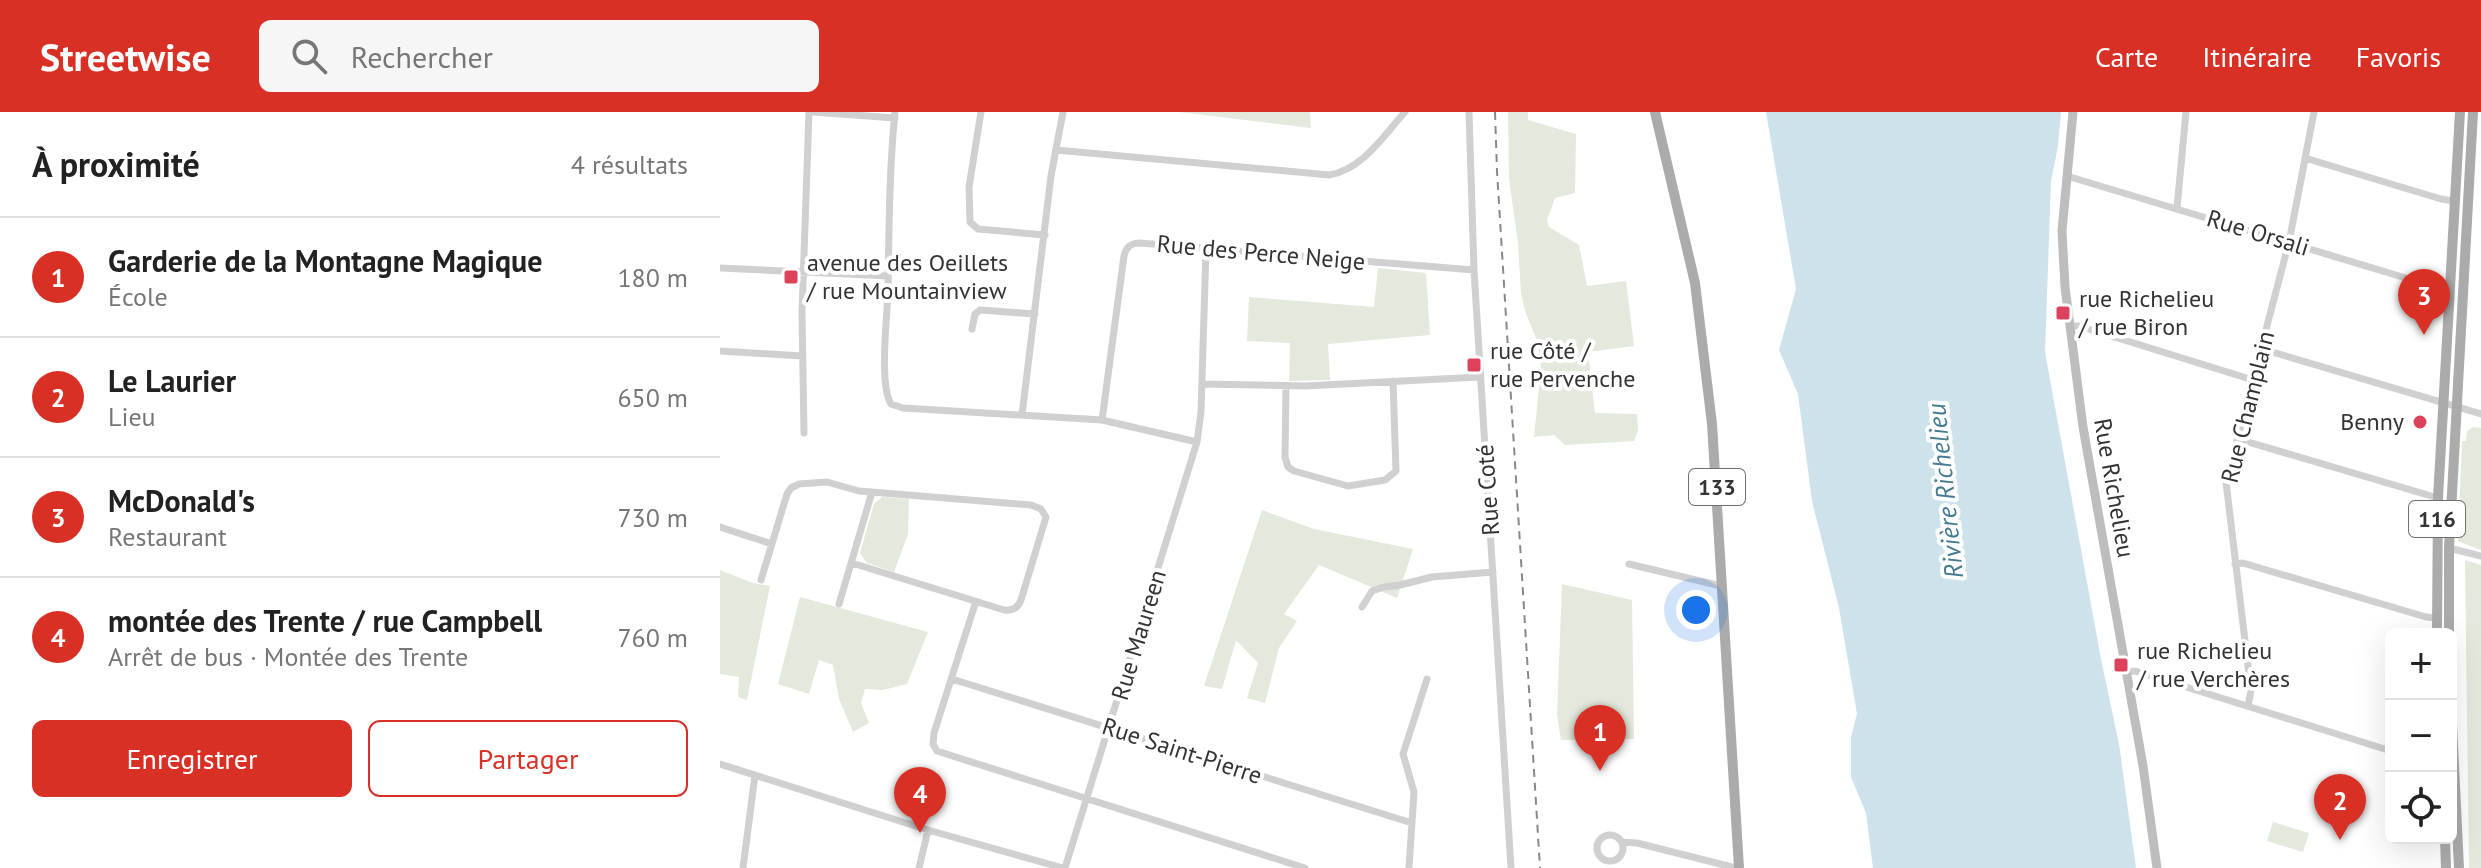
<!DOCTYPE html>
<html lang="fr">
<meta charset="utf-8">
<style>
:root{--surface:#fff;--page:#f6f6f6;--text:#222;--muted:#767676;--line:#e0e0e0;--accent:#d93025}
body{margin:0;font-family:"PT Sans",sans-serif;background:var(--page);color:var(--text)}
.controls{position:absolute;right:24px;bottom:24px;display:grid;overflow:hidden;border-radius:12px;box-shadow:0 8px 32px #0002}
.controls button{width:72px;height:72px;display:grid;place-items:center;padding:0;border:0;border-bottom:2px solid var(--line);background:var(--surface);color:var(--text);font:40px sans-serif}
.you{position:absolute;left:976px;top:498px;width:28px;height:28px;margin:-20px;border:6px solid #fff;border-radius:50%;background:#1a73e8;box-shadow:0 0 0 12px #1a73e833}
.badge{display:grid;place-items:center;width:52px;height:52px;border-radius:50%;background:var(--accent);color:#fff;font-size:26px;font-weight:700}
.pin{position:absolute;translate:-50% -66px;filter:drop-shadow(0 2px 4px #0008)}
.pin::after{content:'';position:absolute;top:42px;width:28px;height:24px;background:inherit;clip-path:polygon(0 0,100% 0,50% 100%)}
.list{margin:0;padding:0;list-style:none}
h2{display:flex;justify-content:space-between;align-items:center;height:104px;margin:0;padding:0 32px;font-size:34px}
h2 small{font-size:26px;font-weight:400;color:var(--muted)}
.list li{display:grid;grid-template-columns:52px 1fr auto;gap:24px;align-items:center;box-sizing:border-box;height:120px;padding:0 32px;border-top:2px solid var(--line)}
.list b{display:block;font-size:30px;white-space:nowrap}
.list p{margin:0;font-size:26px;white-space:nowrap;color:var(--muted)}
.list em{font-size:26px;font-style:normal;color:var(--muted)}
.actions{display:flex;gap:16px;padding:24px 32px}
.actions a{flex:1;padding:18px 0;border:2px solid var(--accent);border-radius:12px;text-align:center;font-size:28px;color:var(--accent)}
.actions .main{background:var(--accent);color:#fff}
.icon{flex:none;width:44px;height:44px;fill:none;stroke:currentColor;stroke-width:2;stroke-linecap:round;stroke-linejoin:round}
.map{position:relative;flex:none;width:1761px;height:756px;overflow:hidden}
header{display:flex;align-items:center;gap:48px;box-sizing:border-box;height:112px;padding:0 40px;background:var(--accent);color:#fff}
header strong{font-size:38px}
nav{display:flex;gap:44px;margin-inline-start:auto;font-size:28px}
.search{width:560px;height:72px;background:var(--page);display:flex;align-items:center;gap:20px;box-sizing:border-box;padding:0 28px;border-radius:12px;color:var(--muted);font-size:30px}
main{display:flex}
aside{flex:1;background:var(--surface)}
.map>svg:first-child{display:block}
.green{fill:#e3e9dc}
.water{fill:#cde2ea}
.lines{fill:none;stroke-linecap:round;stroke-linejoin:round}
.street{stroke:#d0d0d0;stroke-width:7}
.secondary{stroke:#bdbdbd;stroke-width:9}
.primary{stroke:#ababab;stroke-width:10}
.rail{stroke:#888;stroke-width:2;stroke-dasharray:8 6;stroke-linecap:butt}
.poi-dot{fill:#dc425b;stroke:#fff;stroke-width:3}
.labels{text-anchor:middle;stroke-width:8;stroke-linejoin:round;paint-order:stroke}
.shield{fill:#fff;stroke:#707070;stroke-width:2}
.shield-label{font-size:22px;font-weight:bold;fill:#333}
.street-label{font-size:24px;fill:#333;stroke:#fff}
.poi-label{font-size:24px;fill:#333;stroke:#fff;text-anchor:start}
.water-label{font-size:26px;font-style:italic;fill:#447a91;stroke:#fff}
</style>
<header>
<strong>Streetwise</strong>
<div class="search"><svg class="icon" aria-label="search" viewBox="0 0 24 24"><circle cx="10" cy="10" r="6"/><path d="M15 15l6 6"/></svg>Rechercher</div>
<nav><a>Carte</a><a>Itinéraire</a><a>Favoris</a></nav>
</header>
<main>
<aside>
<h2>À proximité<small>4 résultats</small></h2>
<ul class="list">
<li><span class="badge">1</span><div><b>Garderie de la Montagne Magique</b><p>École</p></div><em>180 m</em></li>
<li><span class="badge">2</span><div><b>Le Laurier</b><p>Lieu</p></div><em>650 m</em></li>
<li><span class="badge">3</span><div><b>McDonald's</b><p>Restaurant</p></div><em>730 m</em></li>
<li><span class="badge">4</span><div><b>montée des Trente / rue Campbell</b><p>Arrêt de bus · Montée des Trente</p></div><em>760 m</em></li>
</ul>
<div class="actions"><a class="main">Enregistrer</a><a>Partager</a></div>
</aside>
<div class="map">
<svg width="1761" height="756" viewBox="0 0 1761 756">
<rect width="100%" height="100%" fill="#fff"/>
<path class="green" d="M459 0H590L591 16Z
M788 0H808V8L856 22 855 81 835 86 827 108 829 115 859 133 867 174 906 169 914 234 868 240 875 301 917 302 918 318 914 329 845 333 834 323 814 325 821 256 818 231 805 199 801 181 798 131 789 67Z
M658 156 706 161 710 223 608 232 610 268 569 269 570 231 527 229 529 185 654 195Z
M1753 315 1761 316V438L1738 429 1742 329H1746L1747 319Z
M162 385 189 387 188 422 174 460 147 451 140 441 154 392Z
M542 398 594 417 693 437 677 486 599 453 564 502 577 509 559 536 545 591 527 586 538 551 516 528 502 577 484 574Z
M1745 448 1761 453V756H1749Z
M0 458 33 471 50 474 27 588 18 585 19 565 0 562Z
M842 472 912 488 914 627 841 628 837 603Z
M80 485 208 520 187 572 163 578 145 577 141 591 149 611 133 620 119 587 113 553 99 548 89 582 58 572Z
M1553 710 1589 721 1583 740 1547 729Z"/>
<path class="water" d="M1046 0H1341L1338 34 1331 69 1325 240 1381 547 1399 632 1416 756H1153L1146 701 1131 665V625L1137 602 1119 496 1092 389 1078 282 1059 238 1076 177Z"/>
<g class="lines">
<path class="street" d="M93 0 175 6
M175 0C169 60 169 120 168 181 167 205 159 273 171 292L183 296 382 308 477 330
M261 0 249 75 250 110 258 117 325 123
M749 0 754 158 791 756
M336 38 609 63C642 58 664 23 685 0
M1585 46 1721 87 1734 89
M1347 64 1719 176H1729
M1457 96 1466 0
M0 156 168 164
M1350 214H1359L1533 268
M252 217 255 202 260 198 315 202
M1542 237 1761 302
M0 239 82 244
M482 272 585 274 760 265
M566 274 565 345 568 355 574 359 628 374 665 368 676 359 673 269
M302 303 331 64 343 0
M382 308 404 144C406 135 411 131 420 131L754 158
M84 321 82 200 89 0
M1518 327 1718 386
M0 415 52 432
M1729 436 1761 444
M909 452 1001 474
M1515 452 1523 451 1706 505 1716 506
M41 468 67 382 71 376 79 372 107 370 139 379 311 393 321 397 326 405 301 488C298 496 292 499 284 498L132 451
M256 489 214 621 213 632 217 639 585 756
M119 492 152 380
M642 495 652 479 664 475 680 473 712 465 773 460
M1407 560 1415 559 1671 639
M232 567 692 711
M1528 594 1531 579 1506 370 1569 130 1594 0
M0 652 208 718 343 756
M877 736a13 13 0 1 1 26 0a13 13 0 1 1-26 0Z
M902 730 917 731 1016 756
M23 756 35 663
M199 756 208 718
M345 756 477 330 481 300 486 137
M689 756 694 680 683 642 707 567"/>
<path class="secondary" d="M1353 0 1342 119 1345 175 1363 315 1423 654 1437 756"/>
<path class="primary" d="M935 0 975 171 992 312 1019 756
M1717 522 1718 386 1740 0
M1729 522V436L1753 0
M1731 591 1739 756
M1725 726 1726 756"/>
<path class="rail" d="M775 0 777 59 820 756"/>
</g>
<g class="poi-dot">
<rect x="63" y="157" width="16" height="16" rx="4"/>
<rect x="1335" y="193" width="16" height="16" rx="4"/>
<rect x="746" y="245" width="16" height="16" rx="4"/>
<circle cx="1700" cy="310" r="8"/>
<rect x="1393" y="545" width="16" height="16" rx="4"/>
</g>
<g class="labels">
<g class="shield">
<rect x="969" y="357" width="56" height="36" rx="6"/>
<rect x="1689" y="389" width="56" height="36" rx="6"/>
</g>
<g class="shield-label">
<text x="997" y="383">133</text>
<text x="1717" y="415">116</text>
</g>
<g class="street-label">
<text transform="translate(1538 121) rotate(17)" y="8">Rue Orsali</text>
<text transform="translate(541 141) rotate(5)" y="8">Rue des Perce Neige</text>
<text transform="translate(1528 295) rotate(-76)" y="8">Rue Champlain</text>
<text transform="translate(1394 376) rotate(80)" y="8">Rue Richelieu</text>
<text transform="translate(768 378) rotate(-94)" y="8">Rue Coté</text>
<text transform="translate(419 523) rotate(-73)" y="8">Rue Maureen</text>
<text transform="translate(462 639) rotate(18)" y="8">Rue Saint-Pierre</text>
</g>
<g class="poi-label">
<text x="87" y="159">avenue des Oeillets<tspan x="87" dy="28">/ rue Mountainview</tspan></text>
<text x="1359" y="195">rue Richelieu<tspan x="1359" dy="28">/ rue Biron</tspan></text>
<text x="770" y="247">rue Côté /<tspan x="770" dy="28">rue Pervenche</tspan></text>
<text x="1684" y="318" text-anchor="end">Benny</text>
<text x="1417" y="547">rue Richelieu<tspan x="1417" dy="28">/ rue Verchères</tspan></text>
</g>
<g class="water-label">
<text transform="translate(1225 379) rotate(-96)" y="9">Rivière Richelieu</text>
</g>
</g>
</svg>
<div class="controls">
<button>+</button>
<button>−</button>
<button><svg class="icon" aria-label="locate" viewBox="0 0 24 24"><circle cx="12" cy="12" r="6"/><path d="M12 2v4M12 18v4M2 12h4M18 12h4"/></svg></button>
</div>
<div class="you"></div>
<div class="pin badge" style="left:880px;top:659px">1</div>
<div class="pin badge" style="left:1620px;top:728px">2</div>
<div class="pin badge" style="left:1704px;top:223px">3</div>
<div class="pin badge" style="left:200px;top:721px">4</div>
</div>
</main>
